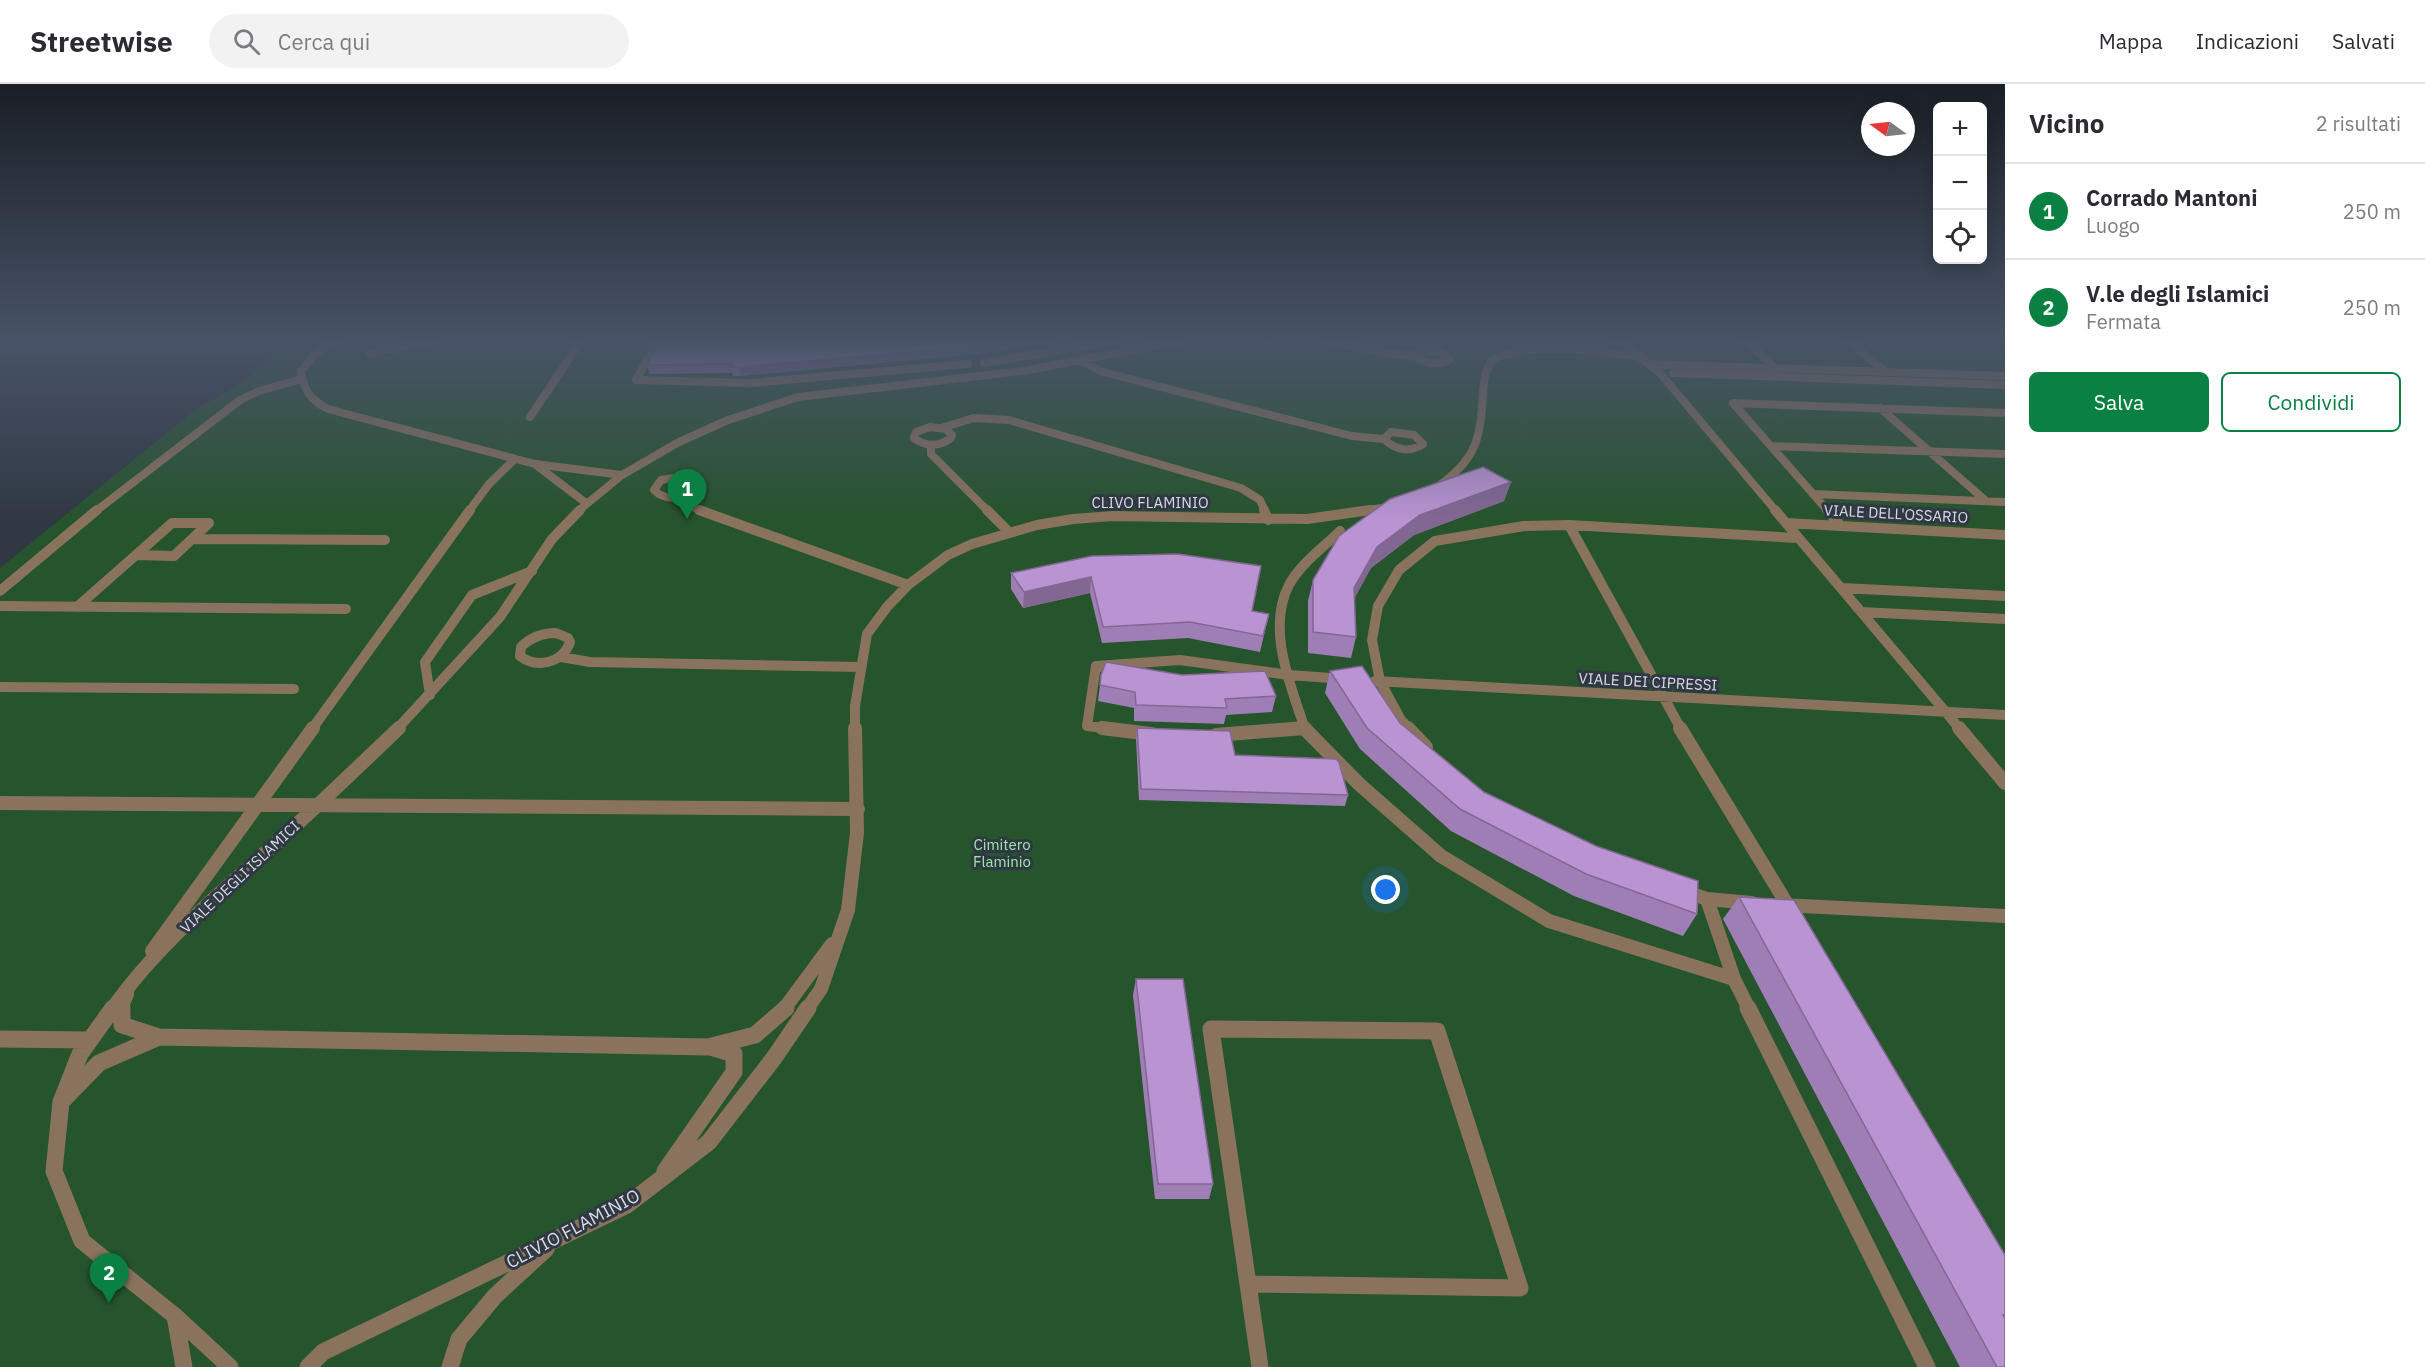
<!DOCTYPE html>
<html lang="it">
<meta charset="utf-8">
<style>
:root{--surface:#fff;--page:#f2f2f3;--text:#2b2b33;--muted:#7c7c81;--line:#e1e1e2;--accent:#0b8043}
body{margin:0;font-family:"IBM Plex Sans",sans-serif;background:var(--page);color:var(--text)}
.controls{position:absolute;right:18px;top:18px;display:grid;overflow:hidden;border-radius:9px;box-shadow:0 3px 15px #0003}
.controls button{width:54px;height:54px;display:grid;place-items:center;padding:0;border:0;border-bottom:2px solid var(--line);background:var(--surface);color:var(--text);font:30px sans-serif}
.compass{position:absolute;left:1861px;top:18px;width:54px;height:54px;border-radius:50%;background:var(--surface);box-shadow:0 3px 15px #0003;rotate:285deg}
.you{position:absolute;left:1386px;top:806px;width:21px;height:21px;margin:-15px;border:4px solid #fff;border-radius:50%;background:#1a73e8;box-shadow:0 0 0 9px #1a73e833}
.badge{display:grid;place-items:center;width:39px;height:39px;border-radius:50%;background:var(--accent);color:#fff;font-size:20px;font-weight:700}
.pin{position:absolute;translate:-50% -50px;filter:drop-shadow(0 2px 3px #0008)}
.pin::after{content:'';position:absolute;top:32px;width:21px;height:18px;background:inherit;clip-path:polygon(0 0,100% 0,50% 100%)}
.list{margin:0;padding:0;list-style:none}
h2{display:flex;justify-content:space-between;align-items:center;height:78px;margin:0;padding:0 24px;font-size:26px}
h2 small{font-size:20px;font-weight:400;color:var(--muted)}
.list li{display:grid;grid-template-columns:39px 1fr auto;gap:18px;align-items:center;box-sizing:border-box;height:96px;padding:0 24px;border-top:2px solid var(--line)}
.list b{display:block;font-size:22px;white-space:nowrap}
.list p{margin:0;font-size:20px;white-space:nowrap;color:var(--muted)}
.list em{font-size:20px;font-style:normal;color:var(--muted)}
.actions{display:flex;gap:12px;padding:18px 24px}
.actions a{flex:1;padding:14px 0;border:2px solid var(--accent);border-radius:9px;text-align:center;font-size:21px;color:var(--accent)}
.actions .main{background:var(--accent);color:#fff}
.icon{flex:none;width:33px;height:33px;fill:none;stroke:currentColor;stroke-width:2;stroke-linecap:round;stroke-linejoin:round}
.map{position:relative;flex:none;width:2005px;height:1283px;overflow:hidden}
header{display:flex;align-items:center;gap:36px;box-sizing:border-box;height:84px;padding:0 30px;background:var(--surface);border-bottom:2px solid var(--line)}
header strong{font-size:28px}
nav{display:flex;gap:33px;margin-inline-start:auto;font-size:21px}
.search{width:420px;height:54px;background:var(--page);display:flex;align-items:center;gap:15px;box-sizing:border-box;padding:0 21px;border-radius:33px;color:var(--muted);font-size:22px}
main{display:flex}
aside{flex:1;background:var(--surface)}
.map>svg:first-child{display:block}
.green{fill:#26542d}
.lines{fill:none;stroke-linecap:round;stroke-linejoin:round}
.lane-far3{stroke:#8a735c;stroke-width:8}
.lane-far2{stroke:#8a735c;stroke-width:10}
.lane-far1{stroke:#8a735c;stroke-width:14}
.lane{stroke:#8a735c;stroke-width:17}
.wall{fill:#9f7eb5}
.shaded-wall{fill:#826793}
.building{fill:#b993d2;stroke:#826793;stroke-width:1.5}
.labels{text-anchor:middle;stroke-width:6;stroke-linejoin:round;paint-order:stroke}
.street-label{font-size:15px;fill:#d7dce4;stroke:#303844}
.park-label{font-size:15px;fill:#99eba2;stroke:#303844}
.near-street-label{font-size:18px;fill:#d7dce4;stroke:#303844}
</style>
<header>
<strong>Streetwise</strong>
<div class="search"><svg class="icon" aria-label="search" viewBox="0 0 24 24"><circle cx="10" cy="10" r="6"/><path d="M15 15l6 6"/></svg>Cerca qui</div>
<nav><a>Mappa</a><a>Indicazioni</a><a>Salvati</a></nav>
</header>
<main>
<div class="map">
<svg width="2005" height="1283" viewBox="0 0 2005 1283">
<rect width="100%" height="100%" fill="#303844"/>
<path class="green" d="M291 257H2005V1283H0V484L195 326 246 296Z"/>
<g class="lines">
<path class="lane-far3" d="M336 257 316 269 301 287C304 306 310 316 328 325L535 380 622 391
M657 257 636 296 749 299 968 280
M1328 257 1385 269 1415 272
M1619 257 1659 288 1776 427
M1747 257 1775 284
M1848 257 1886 288
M1421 266 1441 268 1450 275C1438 282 1426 280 1415 272Z
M370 269 430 257
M1080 277 1103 288 1352 352 1384 355
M984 279 1116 257
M1650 280 2005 292
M1673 289 2005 301
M1880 324 1986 417
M530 333 581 257
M930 343 946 345 952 351 951 354C939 363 926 363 914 354L916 348Z
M941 344 974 334 1009 336 1241 404 1260 416 1265 427
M1391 348 1414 351 1423 360C1410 369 1395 366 1384 355Z
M931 361V370L988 427
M1772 362 2005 370
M536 381 586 419
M681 393 694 398V404C682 414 666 418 654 406L661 396Z
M1437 403C1477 375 1480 356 1483 309 1484 296 1485 284 1494 274 1541 257 1593 268 1641 272
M1813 410 2005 418
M679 412 686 421 704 427
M96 427 240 316 259 307 302 295
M469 427 489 400 515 375
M578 427 622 391 679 358 728 336 798 313 1023 287 1180 257
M1360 427 1390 423
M1828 427 1733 319 2005 329"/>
<path class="lane-far2" d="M699 426 908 501
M987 426 1009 448
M1264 426 1268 436
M1775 426 1960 645
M1827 426 1841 442
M172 439H209L174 472 136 471Z
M1786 439 2005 451
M1569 441 1681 645
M192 455 385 456
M1841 504 2005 512
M0 507 97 426
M0 522 346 525
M77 523 136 471
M1861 528 2005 535
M556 549 568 554 570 558C563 579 537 585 520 572L521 563C531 553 542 549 556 549Z
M561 573 590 578 860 583
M1096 582 1180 576 1289 591 1345 595
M1103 583 1096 582 1087 642 1114 645
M1375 597 2005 631
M0 603 294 605
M430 611 425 578 472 511 532 487
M312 645 470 426
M397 645 500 533 552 455 580 426
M855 645V622L867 550 887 523 908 501 948 471 972 460 1037 441 1073 435 1113 432 1307 435 1370 426
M1299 645H1305C1291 602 1266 545 1289 501 1300 480 1323 464 1340 447
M1410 645 1401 636 1380 597 1372 556 1378 522 1399 486 1435 457 1524 442 1569 441 1797 454"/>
<path class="lane-far1" d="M1102 644 1151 650
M1408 644 1426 663
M1680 644 1790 825
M1959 644 2005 699
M1305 645 1359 700 1441 772 1549 837 1734 895 1707 815
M1216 651 1305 644
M0 719 858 725
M1684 807 1707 815 1752 819
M1781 821 2005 832
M152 867 313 644
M1734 895 1749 925
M112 925C156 862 218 811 275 760 318 722 358 683 399 644
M121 925 127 910
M784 925 832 860
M807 925 821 905 848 826 857 749 855 644"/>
<path class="lane" d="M113 924 80 970 61 1018 54 1087 82 1157 175 1232 230 1283
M122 924V941L159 953
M1748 924 1927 1283
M0 955 90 956
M65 1014 99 979 159 953 708 963 755 951 786 924
M665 1087 734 988V970L711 963
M1248 1200 1520 1204 1437 947 1211 945 1260 1283
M175 1232 184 1283
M308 1283 323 1268 627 1121 709 1058 774 974 808 924
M450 1283 459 1255 495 1212 546 1165"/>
</g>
<path class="wall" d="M660 257H1059L985 269 740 292H733L732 289 649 290 647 281Z
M1511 398 1504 417 1414 451 1371 484 1354 514 1356 553 1351 574 1308 569V517L1313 496Z
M1092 472 1252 527 1269 530 1260 568 1188 554 1102 559 1090 509 1023 524 1011 505V489Z
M1330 587 1400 639 1484 708 1697 830 1683 852 1574 812 1451 747 1360 665 1325 609Z
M1100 601 1276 612 1272 628 1226 631 1224 640 1134 637V624L1098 617Z
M1137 644 1235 671 1348 711 1345 722 1139 716 1136 655Z
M1739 813 2005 1171V1283H1960L1723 835Z
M1136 895 1213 1100 1209 1115H1155L1133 911Z"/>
<path class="shaded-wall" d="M1008 257H1059L985 269 740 292 739 283Z
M1511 398 1504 417 1414 451 1371 484 1349 525 1354 504 1377 463 1420 431Z
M1091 493 1090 509 1023 524 1024 508Z"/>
<path class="building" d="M660 257H1008L985 261 739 283H731L732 280 647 281Z
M1483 383 1511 398 1420 431 1377 463 1354 504 1356 553 1313 548V496L1339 452 1390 415Z
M1178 470 1261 482 1252 527 1269 530 1263 552 1190 538 1103 543 1091 493 1024 508 1011 489 1092 472Z
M1106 578 1182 591 1265 587 1276 612 1225 615 1227 624 1136 621 1135 608 1100 601 1101 591Z
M1362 582 1400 639 1484 708 1596 762 1698 797 1697 830 1586 790 1460 725 1367 644 1330 587Z
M1137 644 1230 647 1235 671 1336 675 1339 678 1348 711 1141 705Z
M1739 813 1794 816 2005 1171V1231H2003L2005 1235V1283H1997Z
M1136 895H1183L1213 1100H1158Z"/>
<linearGradient id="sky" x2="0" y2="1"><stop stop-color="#1a1f25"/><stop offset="0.59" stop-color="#485367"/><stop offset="1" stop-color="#485367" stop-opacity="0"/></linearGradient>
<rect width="2005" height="436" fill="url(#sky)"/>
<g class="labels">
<g class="street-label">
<text x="1150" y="424">CLIVO FLAMINIO</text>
<text transform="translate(1896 430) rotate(3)" y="5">VIALE DELL'OSSARIO</text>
<text transform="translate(1648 598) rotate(3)" y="5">VIALE DEI CIPRESSI</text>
<text transform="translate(240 793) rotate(-43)" y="5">VIALE DEGLI ISLAMICI</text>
</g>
<g class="park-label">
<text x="1002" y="766">Cimitero<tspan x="1002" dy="17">Flaminio</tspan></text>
</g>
<g class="near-street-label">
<text transform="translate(573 1145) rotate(-28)" y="6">CLIVIO FLAMINIO</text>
</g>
</g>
</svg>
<div class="controls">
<button>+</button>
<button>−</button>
<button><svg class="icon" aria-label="locate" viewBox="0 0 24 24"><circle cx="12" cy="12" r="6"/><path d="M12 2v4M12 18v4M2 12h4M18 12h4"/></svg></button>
</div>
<svg class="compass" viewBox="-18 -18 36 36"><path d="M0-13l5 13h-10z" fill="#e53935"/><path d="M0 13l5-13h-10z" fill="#7c7c81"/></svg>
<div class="you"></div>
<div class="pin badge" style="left:687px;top:435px">1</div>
<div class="pin badge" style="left:109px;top:1219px">2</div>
</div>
<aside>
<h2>Vicino<small>2 risultati</small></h2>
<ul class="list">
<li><span class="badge">1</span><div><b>Corrado Mantoni</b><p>Luogo</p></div><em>250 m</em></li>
<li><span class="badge">2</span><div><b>V.le degli Islamici</b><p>Fermata</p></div><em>250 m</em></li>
</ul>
<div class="actions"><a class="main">Salva</a><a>Condividi</a></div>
</aside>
</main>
